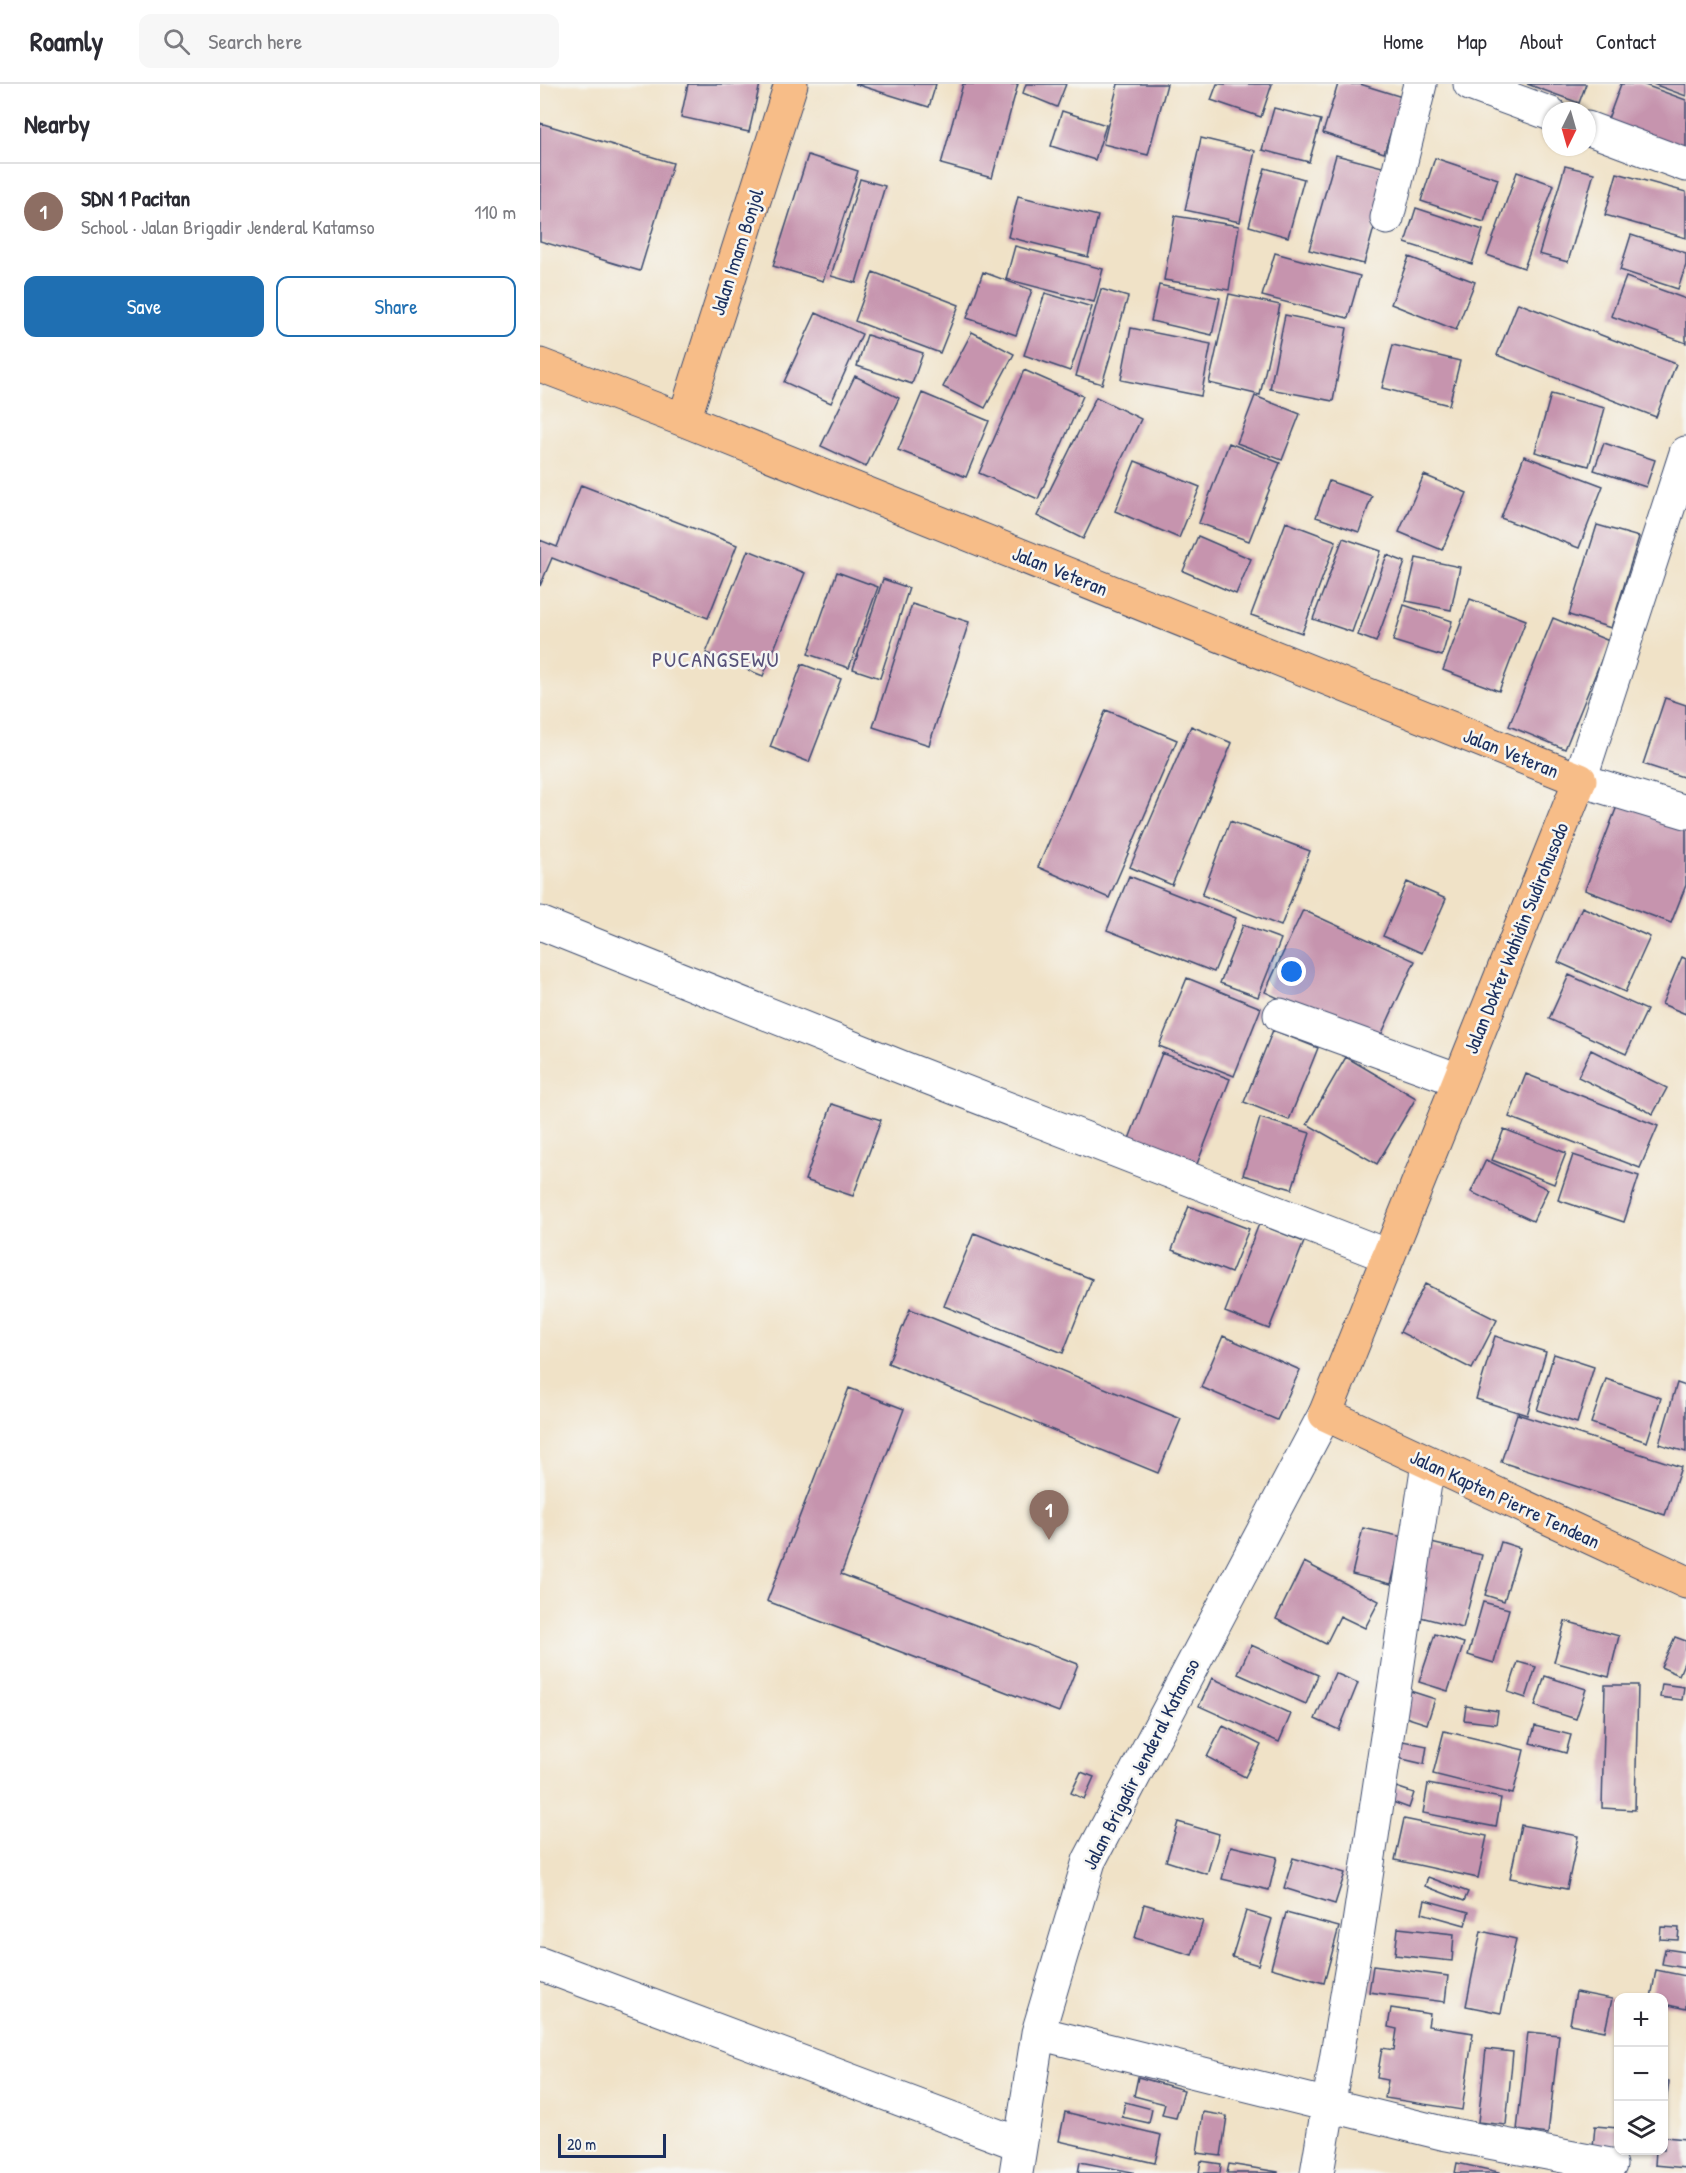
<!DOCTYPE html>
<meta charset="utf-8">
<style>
:root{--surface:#fff;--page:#f7f7f7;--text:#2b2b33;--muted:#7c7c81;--line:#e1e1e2;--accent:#1f6fb2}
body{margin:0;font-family:"Patrick Hand",sans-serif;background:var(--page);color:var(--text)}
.controls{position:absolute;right:18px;bottom:18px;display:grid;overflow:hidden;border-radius:12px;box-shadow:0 2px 4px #0004}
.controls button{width:54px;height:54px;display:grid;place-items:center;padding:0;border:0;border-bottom:2px solid var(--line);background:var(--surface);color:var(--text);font:30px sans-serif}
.compass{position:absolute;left:1002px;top:18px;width:54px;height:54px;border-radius:50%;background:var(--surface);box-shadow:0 2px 4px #0004;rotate:185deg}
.scale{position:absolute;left:18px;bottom:15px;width:108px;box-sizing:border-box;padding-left:6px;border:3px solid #1b2f5e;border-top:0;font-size:16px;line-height:21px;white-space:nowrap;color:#1b2f5e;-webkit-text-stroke:4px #f6f6f2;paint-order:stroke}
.you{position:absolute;left:752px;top:888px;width:21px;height:21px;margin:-15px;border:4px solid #fff;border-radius:50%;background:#1a73e8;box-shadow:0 0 0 9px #1a73e833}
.badge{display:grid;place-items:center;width:39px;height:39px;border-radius:50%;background:var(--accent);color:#fff;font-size:20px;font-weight:700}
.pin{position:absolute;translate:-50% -50px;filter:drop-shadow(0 2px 3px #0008)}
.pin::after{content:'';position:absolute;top:32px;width:21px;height:18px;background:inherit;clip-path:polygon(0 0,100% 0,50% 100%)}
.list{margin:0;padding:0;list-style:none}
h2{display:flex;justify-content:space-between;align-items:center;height:78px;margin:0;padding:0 24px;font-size:26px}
h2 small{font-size:20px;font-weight:400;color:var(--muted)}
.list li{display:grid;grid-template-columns:39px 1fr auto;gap:18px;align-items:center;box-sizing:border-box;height:96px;padding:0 24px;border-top:2px solid var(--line)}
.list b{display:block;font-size:22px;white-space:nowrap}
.list p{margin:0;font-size:20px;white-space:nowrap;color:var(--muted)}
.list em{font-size:20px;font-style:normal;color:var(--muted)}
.actions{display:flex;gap:12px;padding:18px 24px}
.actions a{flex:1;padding:14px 0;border:2px solid var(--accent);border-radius:12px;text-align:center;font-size:21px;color:var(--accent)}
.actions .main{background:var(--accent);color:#fff}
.icon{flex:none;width:33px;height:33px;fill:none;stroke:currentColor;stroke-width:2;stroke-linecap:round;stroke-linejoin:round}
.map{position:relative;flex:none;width:1146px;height:2089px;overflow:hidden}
header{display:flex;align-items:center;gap:36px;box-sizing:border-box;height:84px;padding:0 30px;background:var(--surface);border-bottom:2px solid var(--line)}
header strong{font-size:28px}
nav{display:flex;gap:33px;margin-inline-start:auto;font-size:21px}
.search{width:420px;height:54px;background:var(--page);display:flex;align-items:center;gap:15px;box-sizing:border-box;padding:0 21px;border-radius:12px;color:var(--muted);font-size:22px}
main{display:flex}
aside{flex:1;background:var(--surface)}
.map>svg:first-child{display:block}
.building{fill:#c694ae}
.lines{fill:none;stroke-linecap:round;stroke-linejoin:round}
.minor-casing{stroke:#3b4a6e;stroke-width:35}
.major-casing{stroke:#3b4a6e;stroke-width:35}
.minor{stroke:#fff;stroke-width:33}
.major{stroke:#f7bd88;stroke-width:33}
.labels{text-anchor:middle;stroke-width:5;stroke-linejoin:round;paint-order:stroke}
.street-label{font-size:20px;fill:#1b2f5e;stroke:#f6f6f2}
.quarter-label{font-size:22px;letter-spacing:1.5px;fill:#57527a;stroke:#f6f6f2}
</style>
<header>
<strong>Roamly</strong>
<div class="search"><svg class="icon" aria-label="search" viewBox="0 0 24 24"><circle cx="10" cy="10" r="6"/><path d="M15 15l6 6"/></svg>Search here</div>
<nav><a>Home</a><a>Map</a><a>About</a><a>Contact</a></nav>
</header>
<main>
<aside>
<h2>Nearby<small></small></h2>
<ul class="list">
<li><span class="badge" style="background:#8d6e63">1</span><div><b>SDN 1 Pacitan</b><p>School · Jalan Brigadir Jenderal Katamso</p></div><em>110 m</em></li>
</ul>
<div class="actions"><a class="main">Save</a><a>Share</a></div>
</aside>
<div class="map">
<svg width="1146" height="2089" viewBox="0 0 1146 2089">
<rect width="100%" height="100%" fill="#f6f6f2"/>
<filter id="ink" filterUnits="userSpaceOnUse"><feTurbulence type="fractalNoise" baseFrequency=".0167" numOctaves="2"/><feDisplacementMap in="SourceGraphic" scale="12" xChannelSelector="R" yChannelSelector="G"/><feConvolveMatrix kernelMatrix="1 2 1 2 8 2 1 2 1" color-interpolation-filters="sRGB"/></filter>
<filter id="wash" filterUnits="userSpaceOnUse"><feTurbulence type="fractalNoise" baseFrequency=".008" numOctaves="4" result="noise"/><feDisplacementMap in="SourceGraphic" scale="24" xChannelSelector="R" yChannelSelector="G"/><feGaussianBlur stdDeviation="1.35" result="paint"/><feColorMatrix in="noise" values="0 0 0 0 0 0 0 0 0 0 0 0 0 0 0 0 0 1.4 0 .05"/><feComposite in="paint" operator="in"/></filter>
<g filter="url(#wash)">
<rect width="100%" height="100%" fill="#f0e2c7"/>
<g id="blocks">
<path class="building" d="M148 0H220L209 48 141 33Z
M315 0H396L389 23Z
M423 0H478L452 94 401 80Z
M486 0H526L517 23 483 9Z
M578 0H627L608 71 563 60Z
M677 0H732L721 33 671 16Z
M798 0H820L862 13 844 69 783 49Z
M987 0H1046L1039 19Z
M1081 0H1102L1146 16V73L1065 43Z
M1113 0H1146V12Z
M734 24 781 36 769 78 722 66Z
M522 27 566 41 555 76 511 62Z
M0 39 133 79 100 187 0 157Z
M661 54 715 67 700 138 645 126Z
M268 71 318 87 283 197 233 182Z
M796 71 850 85 824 180 769 166Z
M895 74 958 95 944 138 881 117Z
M1025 82 1054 89 1028 178 999 170Z
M725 84 764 95 748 153 709 142Z
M977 88 1014 101 984 184 947 171Z
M1077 89 1146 108V154L1065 131Z
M320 95 345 102 316 199 291 192Z
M478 112 558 132 548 173 468 153Z
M876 124 943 146 932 180 865 159Z
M635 132 699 142 689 206 624 196Z
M1091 151 1146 169V181L1138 205 1080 186Z
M475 162 563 185 554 218 466 195Z
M735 169 820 192 808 234 722 212Z
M869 173 935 198 916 246 851 220Z
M333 188 419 221 400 269 315 237Z
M443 188 492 206 476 251 427 234Z
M1086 193 1146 215V259L1071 232Z
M619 201 680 214 672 251 611 237Z
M561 205 588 213 562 300 536 292Z
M505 209 552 223 530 287 484 271Z
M689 210 740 221 720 311 669 299Z
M978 219 1136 280 1116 333 957 271Z
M276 229 322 250 291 319 244 298Z
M745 231 807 244 793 317 730 305Z
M591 244 671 260 661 312 581 296Z
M432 248 474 270 445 324 403 303Z
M327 251 383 269 372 300 317 282Z
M853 261 920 277 909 321 842 304Z
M484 286 543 312 498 415 439 389Z
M315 292 359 314 326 383 281 362Z
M382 309 449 337 426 393 358 366Z
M1011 310 1065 324 1049 382 995 368Z
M715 312 760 330 742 376 697 359Z
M556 313 601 335 543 455 497 432Z
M689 359 740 379 709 457 659 439Z
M1064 359 1115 376 1106 403 1054 386Z
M984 372 1063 402 1039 464 961 434Z
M595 377 660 403 639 454 575 427Z
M884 391 927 409 902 466 859 448Z
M789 397 832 412 819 448 776 433Z
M41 401 197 461 168 534 12 474 0 502V456L17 463Z
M746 438 796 457 762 549 711 531Z
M1057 441 1099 453 1071 544 1029 531Z
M658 452 711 475 696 510 643 487Z
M803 454 841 467 812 548 773 535Z
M208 466 265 489 223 592 166 569Z
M847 471 865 478 836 558 818 551Z
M876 474 920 483 911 526 866 517Z
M297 488 338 503 309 584 268 570Z
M343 495 369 504 340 594 313 585Z
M930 515 986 536 959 607 903 586Z
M372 520 429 538 389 661 333 643Z
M864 521 912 537 902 572 853 557Z
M1013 534 1069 557 1025 665 969 642Z
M262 580 301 595 269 678 230 663Z
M1125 614 1146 621V694L1103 680Z
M566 626 637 656 569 814 498 783Z
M651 642 692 659 632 801 590 783Z
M1079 717 1146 742V801L1131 839 1045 806Z
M690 737 770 767 741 842 662 811Z
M589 792 696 834 674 888 567 846Z
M867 798 906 815 882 869 843 852Z
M1042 823 1110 853 1085 908 1018 878Z
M763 826 875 877 837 960 725 908Z
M703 841 741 855 718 913 680 899Z
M1142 873 1146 875V930L1122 920Z
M1029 891 1107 926 1086 970 1009 935Z
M647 894 721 924 694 992 619 962Z
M733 946 778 964 749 1036 704 1018Z
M1051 966 1127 1004 1113 1030 1038 993Z
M622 969 690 995 657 1080 589 1055Z
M806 973 876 1014 837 1080 767 1040Z
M986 990 1118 1042 1100 1084 969 1033Z
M292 1020 341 1036 313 1112 265 1096Z
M720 1034 770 1049 752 1105 703 1091Z
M964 1045 1026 1069 1014 1100 952 1076Z
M1033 1071 1099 1092 1084 1138 1018 1116Z
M946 1076 1008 1105 993 1137 931 1108Z
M649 1122 709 1145 691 1189 632 1166Z
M719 1140 764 1158 729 1245 685 1228Z
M434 1149 552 1195 523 1269 404 1222Z
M885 1200 957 1236 932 1285 860 1248Z
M370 1225 641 1335 618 1389 348 1279Z
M683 1252 760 1286 737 1336 661 1303Z
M955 1252 1006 1268 987 1331 936 1315Z
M1014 1270 1054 1283 1037 1339 997 1326Z
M1066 1295 1121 1314 1107 1358 1051 1339Z
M1137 1299 1146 1302V1368L1119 1360Z
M309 1304 364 1325 301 1490 538 1580 519 1628 227 1517Z
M977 1330 1141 1383 1125 1431 961 1378Z
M823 1444 863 1453 851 1500 812 1490Z
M887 1458 942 1471 923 1544 869 1530Z
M961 1458 980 1464 964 1517 945 1511Z
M764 1478 839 1517 825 1544 800 1532 786 1560 736 1535Z
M943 1518 969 1525 954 1579 928 1571Z
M1025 1537 1079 1552 1069 1593 1014 1578Z
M895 1550 924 1559 908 1607 879 1598Z
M1135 1553 1146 1557V1574L1139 1591 1121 1583Z
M711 1561 778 1591 766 1620 698 1590Z
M978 1578 996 1583 986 1614 968 1608Z
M795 1589 818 1599 799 1646 775 1635Z
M1005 1592 1046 1605 1036 1635 995 1622Z
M672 1594 751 1630 739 1658 659 1622Z
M1122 1600 1144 1603 1142 1616 1120 1613Z
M1065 1601H1098L1095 1726 1062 1724Z
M867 1606 895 1615 887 1640 859 1631Z
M926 1622 958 1627 956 1640 924 1636Z
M683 1642 721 1661 705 1693 667 1673Z
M995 1642 1031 1651 1026 1669 990 1659Z
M904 1647 984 1666 973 1710 893 1690Z
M853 1655 887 1662 884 1680 849 1672Z
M541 1688 554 1693 544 1715 531 1709Z
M847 1700 874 1709 869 1724 842 1714Z
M888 1700 961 1714 956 1743 883 1729Z
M864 1735 947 1752 938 1794 855 1776Z
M638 1738 679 1750 667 1790 626 1777Z
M981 1741 1038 1752 1027 1805 970 1794Z
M691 1762 737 1773 729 1806 682 1795Z
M753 1774 805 1789 795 1820 744 1804Z
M888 1793 928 1808 924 1817 885 1802Z
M885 1816 929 1828 925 1841 882 1829Z
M604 1820 663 1837 652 1871 595 1854Z
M706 1827 732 1835 718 1881 692 1873Z
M746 1829 799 1843 784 1899 731 1884Z
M1121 1843 1139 1844 1138 1856 1120 1855Z
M858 1844 914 1850 912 1877 855 1871Z
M941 1847 976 1855 961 1929 926 1922Z
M1125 1865 1146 1868V1884L1122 1880Z
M833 1882 908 1892 905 1918 829 1908Z
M1116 1886 1146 1892V1925L1124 1920V1914H1111Z
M1036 1908 1072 1915 1065 1947 1030 1940Z
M851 1924 890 1930 888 1942 933 1949 922 2026 845 2014 848 1996 837 1994 842 1964 854 1966 857 1945 848 1943Z
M988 1948 1019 1951 1008 2050 977 2046Z
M946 1965 973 1968 966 2041 938 2038Z
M598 1993 644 2006 636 2034 622 2031 625 2020 594 2012Z
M1124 1996 1129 1997 1125 2027H1124Z
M585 2018 612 2025 609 2039 582 2033Z
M525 2028 621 2051 615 2079 519 2057Z
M663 2028 687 2032 681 2072 657 2069Z
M1055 2042 1078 2044V2066L1053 2064Z
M1124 2053 1146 2055V2084L1115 2081 1116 2066H1124Z
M661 2077 681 2080 680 2089H659Z
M540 2078 593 2088V2089H538Z
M917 2079 959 2088V2089H915Z
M689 2080 738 2088V2089H687Z"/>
</g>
</g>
<g filter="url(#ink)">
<use href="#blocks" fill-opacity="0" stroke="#3b4a6e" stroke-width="1.5"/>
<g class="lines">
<defs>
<path id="minor" d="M930 0 1011 30
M1047 44 1146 81
M847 134 880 0
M1146 369 1040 696 1146 728
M0 839 366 985 848 1172
M740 931 919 996
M0 1880 480 2060
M498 1949 902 2049 1070 2081
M476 2089 498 1949 549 1777 785 1330
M777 2089 818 1846 888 1379"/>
<path id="major" d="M0 281 144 336 1040 696 785 1330 1146 1498
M144 336 251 0"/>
</defs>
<use href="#minor" class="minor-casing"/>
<use href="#major" class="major-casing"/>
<use href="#minor" class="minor"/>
<use href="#major" class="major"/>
</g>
</g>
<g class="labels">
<g class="street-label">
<text transform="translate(197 168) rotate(-72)" y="7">Jalan Imam Bonjol</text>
<text transform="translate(520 487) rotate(22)" y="7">Jalan Veteran</text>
<text transform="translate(971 669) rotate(22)" y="7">Jalan Veteran</text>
<text transform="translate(976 854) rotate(-68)" y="7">Jalan Dokter Wahidin Sudirohusodo</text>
<text transform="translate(965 1415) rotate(25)" y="7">Jalan Kapten Pierre Tendean</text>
<text transform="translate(601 1680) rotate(-63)" y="7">Jalan Brigadir Jenderal Katamso</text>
</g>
<g class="quarter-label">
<text x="176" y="583">PUCANGSEWU</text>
</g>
</g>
</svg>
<div class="controls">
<button>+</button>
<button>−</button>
<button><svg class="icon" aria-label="layers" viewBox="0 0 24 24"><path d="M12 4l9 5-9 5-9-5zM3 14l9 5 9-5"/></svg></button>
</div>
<svg class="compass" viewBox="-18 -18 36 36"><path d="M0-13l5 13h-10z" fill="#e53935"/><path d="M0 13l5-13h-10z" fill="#7c7c81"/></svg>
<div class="scale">20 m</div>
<div class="you"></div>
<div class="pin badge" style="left:509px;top:1456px;background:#8d6e63">1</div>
</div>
</main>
